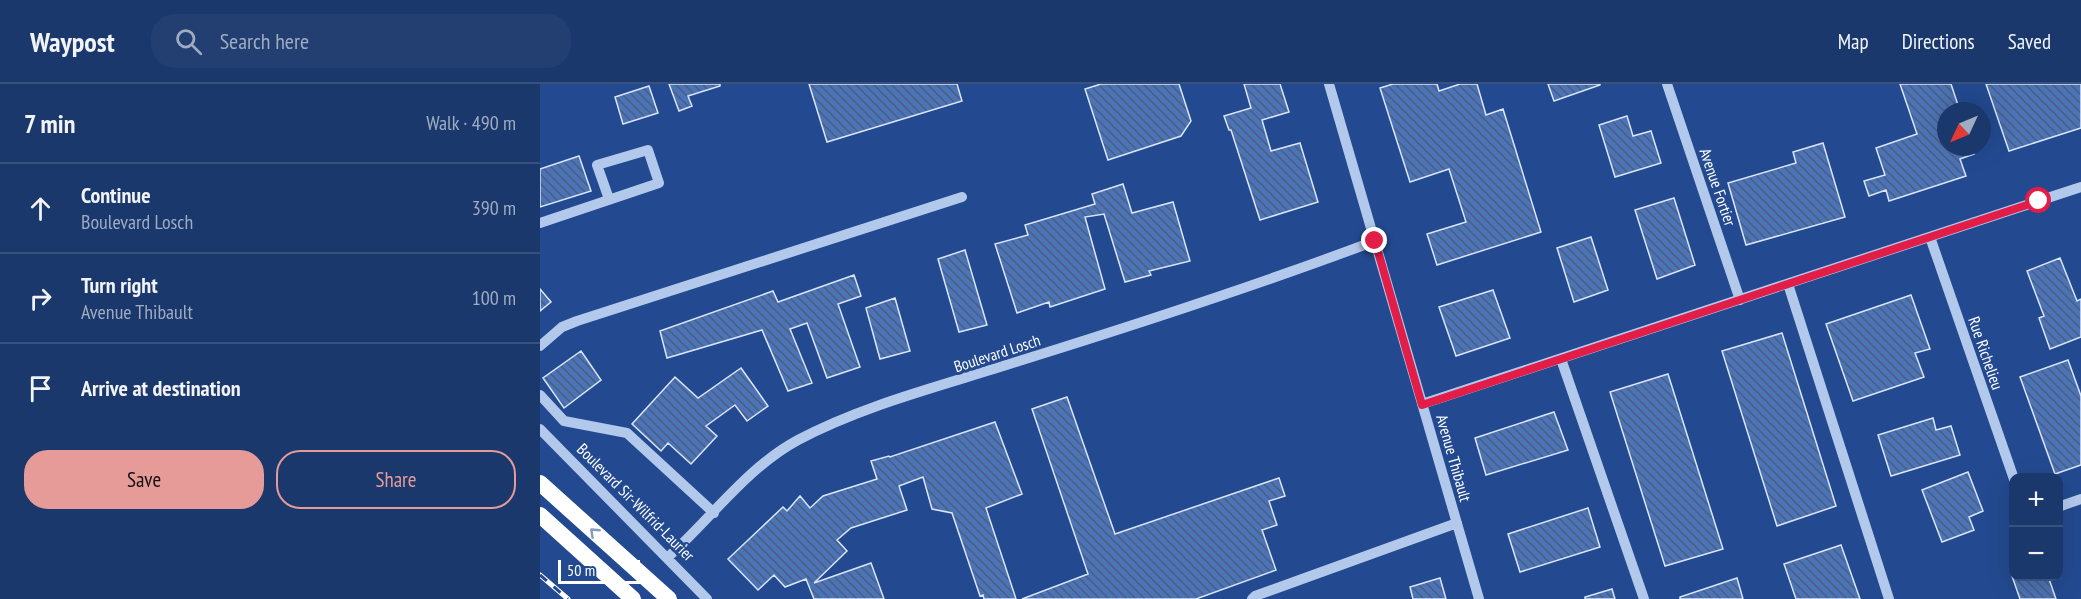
<!DOCTYPE html>
<meta charset="utf-8">
<style>
:root{--surface:#1a386c;--page:#233f72;--text:#f1f3f6;--muted:#9facc2;--line:#38527f;--accent:#e69b98}
body{margin:0;font-family:"PT Sans Narrow",sans-serif;background:var(--page);color:var(--text)}
.controls{position:absolute;right:18px;bottom:18px;display:grid;overflow:hidden;border-radius:12px;box-shadow:0 6px 24px #0002}
.controls button{width:54px;height:54px;display:grid;place-items:center;padding:0;border:0;border-bottom:2px solid var(--line);background:var(--surface);color:var(--text);font:30px sans-serif}
.compass{position:absolute;left:1397px;top:18px;width:54px;height:54px;border-radius:50%;background:var(--surface);box-shadow:0 6px 24px #0002;rotate:226deg}
.scale{position:absolute;left:18px;bottom:15px;width:82px;box-sizing:border-box;padding-left:6px;border:3px solid #fff;border-top:0;font-size:16px;line-height:21px;white-space:nowrap;color:#fff;-webkit-text-stroke:4px #234a90;paint-order:stroke}
.stop{position:absolute;width:18px;height:18px;margin:-14px;border:4px solid #e11d48;border-radius:50%;background:#fff}
.stop.end{background:#e11d48;border-color:#fff;box-shadow:0 2px 6px #0008}
.list{margin:0;padding:0;list-style:none}
h2{display:flex;justify-content:space-between;align-items:center;height:78px;margin:0;padding:0 24px;font-size:26px}
h2 small{font-size:20px;font-weight:400;color:var(--muted)}
.list li{display:grid;grid-template-columns:39px 1fr auto;gap:18px;align-items:center;box-sizing:border-box;height:90px;padding:0 24px;border-top:2px solid var(--line)}
.list b{display:block;font-size:22px;white-space:nowrap}
.list p{margin:0;font-size:20px;white-space:nowrap;color:var(--muted)}
.list em{font-size:20px;font-style:normal;color:var(--muted)}
.actions{display:flex;gap:12px;padding:18px 24px}
.actions a{flex:1;padding:14px 0;border:2px solid var(--accent);border-radius:24px;text-align:center;font-size:21px;color:var(--accent)}
.actions .main{background:var(--accent);color:#111}
.icon{flex:none;width:33px;height:33px;fill:none;stroke:currentColor;stroke-width:2;stroke-linecap:round;stroke-linejoin:round}
.map{position:relative;flex:none;width:1541px;height:515px;overflow:hidden}
header{display:flex;align-items:center;gap:36px;box-sizing:border-box;height:84px;padding:0 30px;background:var(--surface);border-bottom:2px solid var(--line)}
header strong{font-size:28px}
nav{display:flex;gap:33px;margin-inline-start:auto;font-size:21px}
.search{width:420px;height:54px;background:var(--page);display:flex;align-items:center;gap:15px;box-sizing:border-box;padding:0 21px;border-radius:24px;color:var(--muted);font-size:22px}
main{display:flex}
aside{flex:1;background:var(--surface)}
.map>svg:first-child{display:block}
.building{fill:url(#building-back-hatch);stroke:#d9e5f9;stroke-width:1.5}
.lines{fill:none;stroke-linecap:round;stroke-linejoin:round}
.minor{stroke:#b3c9ec;stroke-width:10}
.highway{stroke:#fff;stroke-width:16}
.rail-casing{stroke:#fff;stroke-width:5}
.rail{stroke:#234a90;stroke-width:3;stroke-dasharray:9;stroke-linecap:butt}
.oneway{stroke:#869bc2}
.route{stroke:#e11d48;stroke-width:8}
.labels{text-anchor:middle;stroke-width:6;stroke-linejoin:round;paint-order:stroke}
.street-label{font-size:16px;fill:#fff;stroke:#234a90}
</style>
<header>
<strong>Waypost</strong>
<div class="search"><svg class="icon" aria-label="search" viewBox="0 0 24 24"><circle cx="10" cy="10" r="6"/><path d="M15 15l6 6"/></svg>Search here</div>
<nav><a>Map</a><a>Directions</a><a>Saved</a></nav>
</header>
<main>
<aside>
<h2>7 min<small>Walk · 490 m</small></h2>
<ul class="list">
<li><svg class="icon" aria-label="ahead" viewBox="0 0 24 24"><path d="M12 20V5M6 11l6-6 6 6"/></svg><div><b>Continue</b><p>Boulevard Losch</p></div><em>390 m</em></li>
<li><svg class="icon" aria-label="right" viewBox="0 0 24 24"><path d="M7 20v-9h11M14 6l5 5-5 5"/></svg><div><b>Turn right</b><p>Avenue Thibault</p></div><em>100 m</em></li>
<li><svg class="icon" aria-label="arrive" viewBox="0 0 24 24"><path d="M6 21V4h12l-3 4 3 4H6"/></svg><div><b>Arrive at destination</b></div></li>
</ul>
<div class="actions"><a class="main">Save</a><a>Share</a></div>
</aside>
<div class="map">
<svg width="1541" height="515" viewBox="0 0 1541 515">
<defs>
<pattern id="building-back-hatch" width="6" height="6" patternUnits="userSpaceOnUse" patternTransform="scale(1.5)"><rect width="6" height="6" fill="#4b73b7"/><path d="M-1 5l2 2M0 0l6 6M5-1l2 2" fill="none" stroke="#4c5e7c"/></pattern>
</defs>
<rect width="100%" height="100%" fill="#234a90"/>
<path class="building" d="M129 0H180V2L148 12 152 22 139 27Z
M269 0H417L422 17 287 58Z
M561 0H639L651 37 641 52 568 76 545 5Z
M704 0H740L749 28 722 36 731 67 760 59 778 118 720 136 691 46H689L684 32 711 24Z
M853 0H897L899 7 920 0H937L946 31 963 25 1001 148 897 181 887 150 926 138 909 85 870 98 840 4Z
M1008 0H1060V1L1014 17Z
M1360 0H1411L1420 27H1406V63H1432L1434 70 1420 75 1426 92 1349 117 1346 106 1329 112 1324 97 1345 91 1336 64 1377 50Z
M1446 0H1541V44L1469 67Z
M109 2 118 29 83 40 75 13Z
M1087 32 1093 52 1111 47 1121 79 1075 93 1059 41Z
M1283 59 1305 133 1206 161 1188 99 1256 79 1253 68Z
M39 72 51 107 0 123V85Z
M583 100 592 129 633 118 650 177 609 187 611 191 585 198 564 130 545 133 565 205 510 223 509 218 477 229 455 160 488 151 485 141 555 120 552 110Z
M1134 114 1155 181 1117 195 1095 126Z
M1051 153 1068 206 1034 218 1017 164Z
M425 166 447 241 419 248 398 175Z
M1520 174 1537 217 1541 215V253L1510 265 1499 234 1504 232 1487 187Z
M314 191 321 212 298 220 320 283 287 294 267 239 250 245 272 299 248 307 222 246 127 274 120 247 233 207 238 218Z
M0 205 11 218 0 227Z
M953 206 970 254 916 272 899 223Z
M1371 211 1390 265 1375 269 1384 293 1313 317 1286 240Z
M355 214 370 267 340 275 326 224Z
M1242 249 1296 422 1237 442 1182 267Z
M41 267 61 296 24 324 3 294Z
M1528 276 1541 312V381L1515 390 1480 293Z
M201 284 228 322 207 337 195 321 166 342 177 352 151 380 128 359 121 367 92 340 135 293 158 314Z
M1128 290 1183 465 1125 482 1070 308Z
M527 313 575 450 739 394 745 412 729 417 737 441 722 446 736 486 656 515H482L548 490 492 325Z
M1014 328 1028 366 946 391 935 354Z
M1393 334 1396 346 1411 342 1420 371 1351 392 1338 351Z
M455 338 482 410 446 424 476 515H444L443 511 440 512 412 429 392 425 383 393 359 402 367 426 311 444 297 456 307 467 274 499 331 479 344 515H274L266 495 245 503 234 491 218 506 188 475 243 423 247 427 260 412 270 424 283 412 337 395 331 377 349 372 350 373Z
M1428 388 1443 427 1429 433 1434 446 1402 458 1382 406Z
M1048 424 1060 463 980 488 968 450Z
M1301 461 1320 515H1256L1244 480Z
M1472 492H1508L1516 515H1480Z
M900 494 906 515H873L870 503Z
M1197 494 1203 515H1140V513Z
M1072 505 1075 515H1045V513Z"/>
<g class="lines">
<path class="minor" d="M789 0 939 515
M1127 0 1200 216
M0 139 119 99 108 66 57 81 69 115
M1390 153 1474 395
M1248 200 1349 515
M0 262 22 243 37 237 422 113
M1021 275 1104 515
M0 311 24 337 87 349 174 429
M882 320 1541 103
M0 345 167 515
M1518 423 1541 415
M127 474C170 436 206 384 258 356 326 320 405 301 479 277 598 240 718 201 835 157
M712 515 715 512 917 439"/>
<path class="highway" d="M0 399 129 515
M0 431 93 515"/>
<defs>
<path id="rail" d="M0 491 28 515"/>
</defs>
<use href="#rail" class="rail-casing"/>
<use href="#rail" class="rail"/>
</g>
<defs><path id="oneway-chevron" d="M-2-3.5L2.5 0L-2 3.5" fill="none" stroke-width="1.6" stroke-linecap="round" stroke-linejoin="round" transform="scale(1.5)"/></defs>
<use class="oneway" href="#oneway-chevron" transform="translate(54 448) rotate(-137)"/>
<g class="lines">
<path class="route" d="M835 157 882 321 1499 117"/>
</g>
<g class="labels">
<g class="street-label">
<text transform="translate(1178 103) rotate(71)" y="6">Avenue Fortier</text>
<text transform="translate(457 269) rotate(-18)" y="6">Boulevard Losch</text>
<text transform="translate(1446 269) rotate(71)" y="6">Rue Richelieu</text>
<text transform="translate(914 374) rotate(74)" y="6">Avenue Thibault</text>
<text transform="translate(96 418) rotate(45)" y="6">Boulevard Sir-Wilfrid-Laurier</text>
</g>
</g>
</svg>
<div class="controls">
<button>+</button>
<button>−</button>
</div>
<svg class="compass" viewBox="-18 -18 36 36"><path d="M0-13l5 13h-10z" fill="#e53935"/><path d="M0 13l5-13h-10z" fill="#9facc2"/></svg>
<div class="scale">50 m</div>
<div class="stop" style="left:1499px;top:117px"></div>
<div class="stop end" style="left:835px;top:157px"></div>
</div>
</main>
